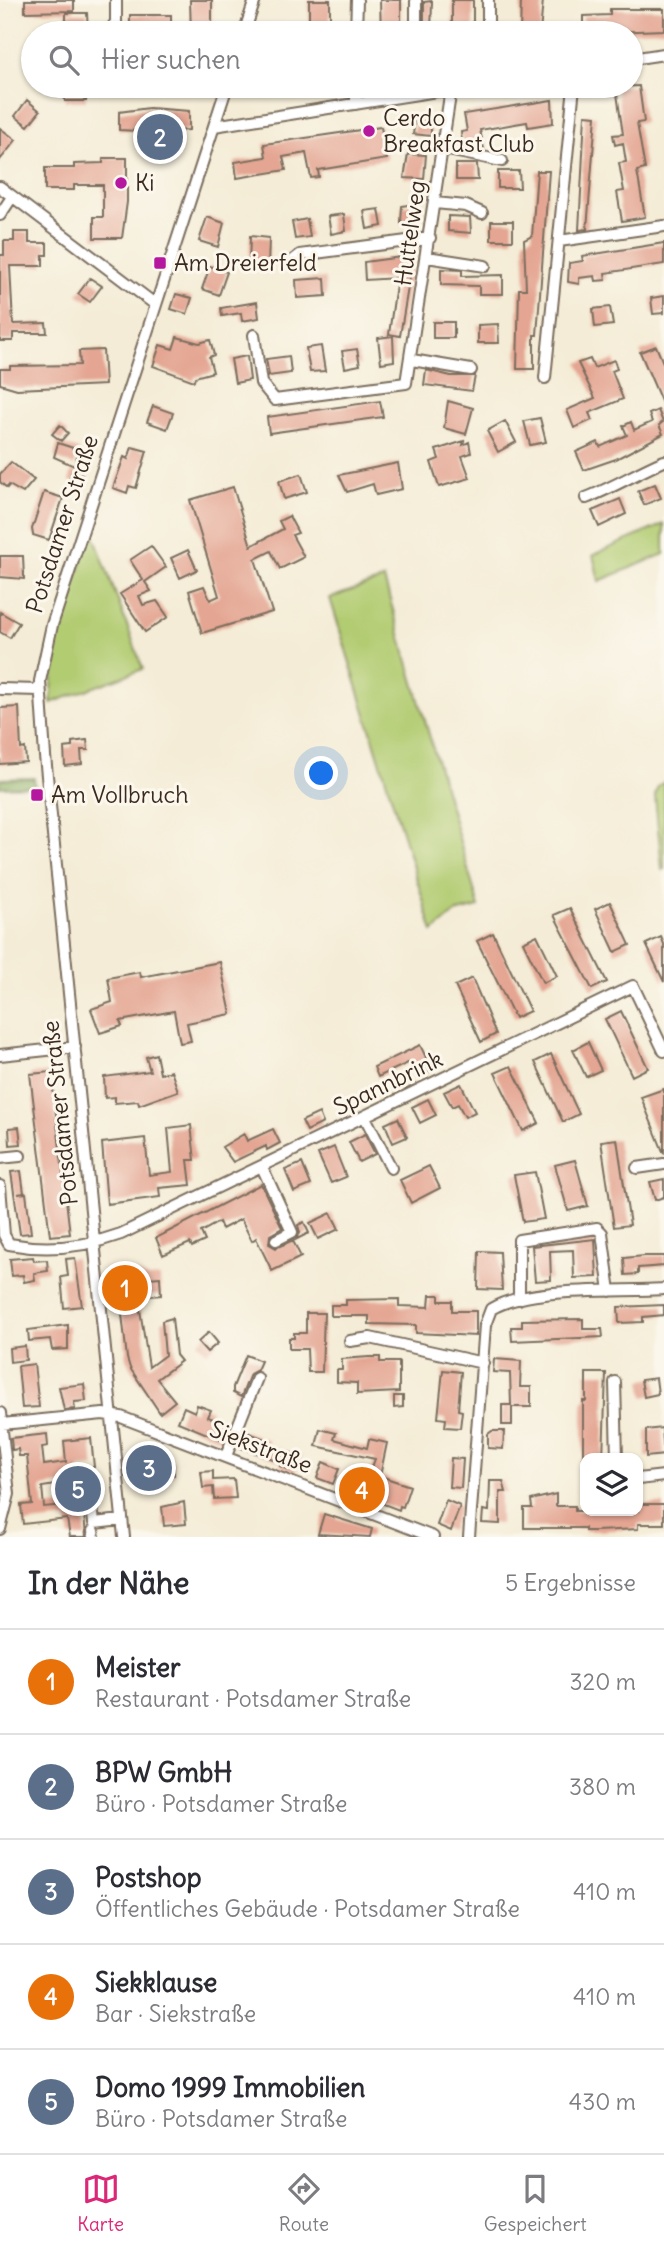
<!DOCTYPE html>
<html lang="de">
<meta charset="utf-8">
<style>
:root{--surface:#fff;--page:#f2f2f3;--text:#2b2b33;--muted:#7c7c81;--line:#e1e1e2;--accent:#db2777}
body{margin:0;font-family:Delius,sans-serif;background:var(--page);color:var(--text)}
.controls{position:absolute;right:21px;bottom:21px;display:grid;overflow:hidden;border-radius:14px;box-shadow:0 2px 5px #0004}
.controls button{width:63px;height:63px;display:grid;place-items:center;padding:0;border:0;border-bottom:2px solid var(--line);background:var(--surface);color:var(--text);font:35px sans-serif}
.you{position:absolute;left:322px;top:774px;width:24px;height:24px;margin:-18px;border:5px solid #fff;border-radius:50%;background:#1a73e8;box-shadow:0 0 0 10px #1a73e833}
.badge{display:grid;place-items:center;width:46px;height:46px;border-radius:50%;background:var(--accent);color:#fff;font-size:23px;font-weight:700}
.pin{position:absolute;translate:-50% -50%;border:4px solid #fff;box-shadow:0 2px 7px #0006}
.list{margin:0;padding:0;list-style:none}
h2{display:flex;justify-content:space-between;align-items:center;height:91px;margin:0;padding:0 28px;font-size:30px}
h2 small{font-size:23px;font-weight:400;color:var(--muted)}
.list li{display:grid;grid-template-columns:46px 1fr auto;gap:21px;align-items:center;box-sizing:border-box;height:105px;padding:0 28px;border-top:2px solid var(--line)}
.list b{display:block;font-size:26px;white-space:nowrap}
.list p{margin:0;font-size:23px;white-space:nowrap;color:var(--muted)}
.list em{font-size:23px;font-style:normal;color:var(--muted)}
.icon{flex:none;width:38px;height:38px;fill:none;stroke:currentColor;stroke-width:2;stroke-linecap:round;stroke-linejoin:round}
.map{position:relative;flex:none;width:664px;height:1537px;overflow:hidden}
.search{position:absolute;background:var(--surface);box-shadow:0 2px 5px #0004;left:21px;right:21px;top:21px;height:77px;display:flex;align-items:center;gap:18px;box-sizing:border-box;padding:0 24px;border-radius:38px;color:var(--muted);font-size:26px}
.sheet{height:616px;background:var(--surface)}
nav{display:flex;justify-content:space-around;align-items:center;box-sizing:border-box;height:98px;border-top:2px solid var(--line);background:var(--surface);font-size:19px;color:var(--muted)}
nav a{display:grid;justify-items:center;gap:4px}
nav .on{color:var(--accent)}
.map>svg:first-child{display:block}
.green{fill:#b2cc72;stroke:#767b48;stroke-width:2}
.forest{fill:#8db064;stroke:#646d41;stroke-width:2}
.building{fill:#e4a592;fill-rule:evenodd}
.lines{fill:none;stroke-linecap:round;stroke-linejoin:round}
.minor-casing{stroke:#7c6e5e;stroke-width:14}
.minor{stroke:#fff;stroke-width:10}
.poi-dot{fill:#b5179e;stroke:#fbf7ec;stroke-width:2.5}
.labels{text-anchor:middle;stroke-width:6;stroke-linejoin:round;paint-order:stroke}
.poi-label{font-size:23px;fill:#3b2a1e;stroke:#fbf7ec;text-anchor:start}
.street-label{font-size:23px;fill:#3b2a1e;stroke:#fbf7ec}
</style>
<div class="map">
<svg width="664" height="1537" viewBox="0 0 664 1537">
<rect width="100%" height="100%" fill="#fbf7ec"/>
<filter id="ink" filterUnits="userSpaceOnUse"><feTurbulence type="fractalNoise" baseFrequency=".0143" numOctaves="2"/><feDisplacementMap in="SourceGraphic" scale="14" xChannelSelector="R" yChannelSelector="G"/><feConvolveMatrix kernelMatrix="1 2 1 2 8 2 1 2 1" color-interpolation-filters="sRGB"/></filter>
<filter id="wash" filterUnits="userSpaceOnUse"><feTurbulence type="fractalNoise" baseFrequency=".00686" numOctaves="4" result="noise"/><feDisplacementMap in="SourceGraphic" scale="28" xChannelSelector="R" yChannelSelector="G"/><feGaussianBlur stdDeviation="1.57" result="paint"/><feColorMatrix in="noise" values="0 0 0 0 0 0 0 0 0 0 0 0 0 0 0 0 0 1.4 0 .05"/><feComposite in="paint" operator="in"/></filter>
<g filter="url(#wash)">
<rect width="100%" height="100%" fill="#f4ecd6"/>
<path class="green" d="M664 524V554L599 581 593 555Z
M92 530 143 669 51 703 55 647Z
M384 579 479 907 455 913 433 932 330 598Z
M664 782V869L662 870 655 796 658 786Z"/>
<path class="forest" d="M34 778 35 786 0 787V779Z"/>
<g id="blocks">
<path class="building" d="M25 0H74V11L25 12Z
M190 0H212V33H191Z
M309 0H330V33H309Z
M380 0H401V33H381Z
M452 0H473V33H452Z
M521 0H543L540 33H520Z
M432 1 431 33H424V2Z
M610 9H664V30L583 33V16L610 15Z
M66 13H87L88 33H66Z
M130 15H171V24H130Z
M64 86H86V101H65Z
M639 86 644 122 637 123 645 169 637 171 645 217 622 221 617 192 624 191 619 163 626 162 623 143 615 145 613 135 623 134 616 87Z
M27 100 40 111 28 126 15 116Z
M552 100 553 123 528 127 527 122 480 130 484 149 472 147 471 142 462 143 461 132 467 131 464 114Z
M149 108 189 111V130L170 131 171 136 163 138 146 139 138 137V131L119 130V112Z
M585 115 596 116 587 229 579 230Z
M415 121 431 122V136L413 134Z
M381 127 387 159 318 170 319 177 311 178 306 153 283 157 286 170 237 178 235 162 266 157 264 144Z
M0 128 16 140 0 160Z
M408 154 426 155 424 179 404 178Z
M103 158H127V202L122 238H94V217H103V185H74V190H45V168H74V164L103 163Z
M456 164H477L478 180H456Z
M498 171H519L520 188H498Z
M537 171H549L537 335H534V369H517L519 289H526L524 240 532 236Z
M413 204 415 222 401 223 402 206Z
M379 209 382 226 367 229 364 211Z
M344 214 346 231 331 234 328 216Z
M448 216 470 217 471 233 448 231Z
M207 217 224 223 218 247 199 241Z
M307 219 310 237 295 239 292 222Z
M491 221H513V240H491Z
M14 232H29V243H47V255H43V266H10L13 324 46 323 47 333H13V341H0V255H4V241H14Z
M250 236 269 238 268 267 249 266Z
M664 243V264L605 273 606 280 596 281 595 276 579 278V284L568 282 569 263 583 261 582 256Z
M409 256 410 275 400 336 389 334 397 278 365 280 364 262Z
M210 266 227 272 219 295 202 289Z
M441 269 462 270V276L503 275V294H479V286L441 285Z
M90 278 102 286 90 302 78 294Z
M325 278 326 296 297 298 296 280Z
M176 294 192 298 187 314 171 309Z
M664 296V313L653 314 651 298Z
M257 302 259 318 242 321 241 313 222 316 221 308Z
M610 307 613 325 595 327 593 309Z
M433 322H454V338H433Z
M498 324 499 343H478V325Z
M393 336 394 361 381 363 378 338Z
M177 337 199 343 210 340 214 355 209 357 213 372 195 377 194 381 153 366 160 345 173 349Z
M321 346 325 371 310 372 306 348Z
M656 346 664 365V408L640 352Z
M357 349 360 365 345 368 342 351Z
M103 350 105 385 17 389 0 384V369H10V366L80 365 79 351Z
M247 356 250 380 235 383 231 359Z
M289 356 291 373 269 376 266 359Z
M590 359 594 368 614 360 617 369 612 371 623 399 589 413 592 420 574 428 567 410 595 398 578 363Z
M426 370 451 376H475L472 391 424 385Z
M380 401 383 417 269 433 267 417Z
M448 401 473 408 466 434 444 428Z
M153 406 173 413 167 429 147 422Z
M658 410 663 422 659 425 663 434 616 459 584 470 576 452 598 442 600 447 627 435 623 426 631 422 634 430 652 422 649 414Z
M540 418 546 442 530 445 524 421Z
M505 421 516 442 498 452 487 431Z
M60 425 68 433 61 441 52 434Z
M464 441 463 445 469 442 471 453 462 456 470 478 439 487 431 462 439 459 436 450Z
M58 443 79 450 74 466 54 457Z
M132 447 147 451 136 488 129 486 127 493 113 488 124 457 128 459Z
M11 462 34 480 23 493 9 485 7 488 0 482V474Z
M398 463 402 489 376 495 373 484 347 492 339 475Z
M72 471 82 475 79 484 69 481Z
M301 474 307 492 284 499 279 481Z
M655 484 661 498 644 505 638 491Z
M233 487 251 546 283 529 279 521 289 516 298 533 292 535 304 557 280 569 271 551 255 559 272 612 202 633 189 591 204 586 210 600 219 596 190 500Z
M44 492 63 498 49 540 33 535 32 529Z
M620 499 626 514 599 527 592 511Z
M151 546 166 567 145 582 151 591 139 596 143 605 157 601 168 617 145 632 120 594 143 580 130 560Z
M188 550 197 570 180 578 171 558Z
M0 556H23L24 579 0 577Z
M0 612 19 623 10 638 0 632Z
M19 707 21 749 25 748 26 762 0 764V708Z
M87 740 88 750H81L82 764 65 766 64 748 72 747V742Z
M610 902 630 945 615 952 595 909Z
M570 908 607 982 592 989 554 915Z
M493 933 530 1011 515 1018 477 941Z
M537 935 557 976 543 983 523 942Z
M661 937 664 944V982L646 944Z
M220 962 231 1014 187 1023 191 1041 180 1043 174 1011 120 1021 122 1026 100 1033 91 1009 112 1002 108 978 140 972 141 977Z
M472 978 496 1034 481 1042 455 986Z
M621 1011 648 1068 632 1076 605 1019Z
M588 1042 601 1070 586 1077 573 1050Z
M420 1045 432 1070 418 1077 410 1062 378 1077 374 1067Z
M156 1054 160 1074 171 1071 178 1091 139 1105 138 1101 115 1103V1097L105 1098 104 1077 150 1071 146 1057Z
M551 1054 579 1114 563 1122 535 1062Z
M511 1066 539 1123 523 1131 495 1073Z
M51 1072 70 1234 50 1236 30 1074Z
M461 1084 475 1112 465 1117 458 1104 452 1107 444 1092Z
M664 1089V1154L641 1097Z
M428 1099 436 1115 420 1123 412 1107Z
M319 1113 323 1123 307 1131 302 1121Z
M398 1118 407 1137 393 1143 385 1124Z
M191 1125 195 1160H188L191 1185 159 1188 160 1197 107 1204 102 1143 145 1138 149 1175 172 1172 168 1128Z
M19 1127 21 1144 10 1145 9 1128Z
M273 1129 280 1143 267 1150 266 1146 233 1162 222 1147 244 1134 247 1141Z
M365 1134 375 1154 359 1162 349 1142Z
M617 1139 630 1225 614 1227 601 1141Z
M334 1147 346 1177 331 1183 318 1154Z
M575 1160 588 1206 568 1211 555 1165Z
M302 1163 311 1185 294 1192 285 1170Z
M429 1166 440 1188 411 1203 400 1180Z
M21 1171 24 1193 18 1194 26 1193 31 1233 20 1234 11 1172Z
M535 1172 544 1219 523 1222 514 1175Z
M664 1179V1197L655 1200 650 1182Z
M261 1184 282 1228 270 1235 269 1244 276 1248 296 1239 300 1233 298 1225 304 1222 309 1233 293 1241 301 1257 272 1271 256 1238 252 1241 241 1219 222 1229 219 1222 201 1232 205 1241 192 1247 190 1243 163 1255 156 1238Z
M331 1213 339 1229 318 1239 310 1223Z
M595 1239 597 1277 574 1278 573 1250 550 1251 551 1280 535 1281 532 1246Z
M479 1251 500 1252 502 1290 478 1289Z
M645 1256H664V1266L638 1268V1274L625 1275 624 1258Z
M33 1257 34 1261 47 1260 48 1271 34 1273 35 1280 24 1282 23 1275 12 1276 10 1259Z
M75 1258 82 1306 64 1308 61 1277 68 1276 66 1259Z
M135 1272 148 1278 160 1277 161 1295 138 1297 149 1367 165 1355 162 1321 172 1318 176 1355 181 1361 157 1379 175 1401 160 1413 130 1368 127 1358 118 1279 135 1277Z
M430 1295H439V1301H452V1311H476V1336L416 1333V1325L369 1324V1316H331V1305H346V1300L399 1299V1306L429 1307Z
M664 1305V1315L643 1317V1322L619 1323 618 1307Z
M306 1313H324L322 1372H308L307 1349H289V1338H294V1333H306Z
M583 1319V1329H602L603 1337 512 1341 511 1327H522V1320Z
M68 1325V1349L52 1350 50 1339 29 1341 28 1330Z
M209 1332 218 1343 207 1352 198 1342Z
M25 1346 26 1360 10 1362 9 1348Z
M246 1355 261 1361 257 1370 250 1374 241 1397 233 1393V1387Z
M369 1357H380V1362H399V1392L357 1394V1383L337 1382V1370H342V1359Z
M494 1359 521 1361 520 1387H531V1407H512V1425H502V1405H511L510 1373 493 1372Z
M34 1364 39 1407 22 1408 18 1366Z
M443 1370 461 1372 458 1410 462 1411 460 1428 445 1427 446 1419 438 1418Z
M586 1373H606L603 1458H583V1401H586Z
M656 1378 658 1394 644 1397 641 1380Z
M84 1384 86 1401 74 1402 75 1409 64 1410 59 1387Z
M394 1396H403V1407L394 1408Z
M197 1405 211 1410 208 1417 230 1425 224 1441 178 1422 184 1407 195 1412Z
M662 1428 664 1455 646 1457V1430Z
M320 1429 336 1433 334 1439 367 1448 369 1439 387 1443 380 1476 410 1486 403 1507 400 1506 399 1510 352 1492 358 1476 367 1480 375 1459 316 1446Z
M244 1431 268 1440 266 1446 302 1456 295 1472 280 1466 282 1462 238 1447Z
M492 1431H504L503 1449 488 1448V1434Z
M47 1434 48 1446 42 1447 44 1465 66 1462 64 1441 91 1438 94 1467 80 1468 86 1537H70L67 1519 23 1524 21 1505 32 1504 27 1456H19L18 1449 12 1450 11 1438ZM62 1484 64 1505 44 1507 42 1487Z
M154 1449 155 1463 173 1461 174 1475 143 1474 141 1450Z
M451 1458 463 1459 461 1488 449 1487Z
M323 1462 339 1469 333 1484 317 1478Z
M213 1471V1480L234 1479 236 1498 214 1499 213 1487 203 1488 201 1472Z
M490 1481H503L506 1492H500V1524L482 1523 483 1510 489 1511Z
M556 1494V1506H575V1511H638V1504H664V1524H638V1529L596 1531H585V1528H524V1508H532L531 1500Z
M446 1500 460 1506 451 1531 437 1525Z
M184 1502 186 1524 164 1526 162 1507Z
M324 1514 372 1529 370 1537 318 1534Z"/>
</g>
</g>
<g filter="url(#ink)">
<use href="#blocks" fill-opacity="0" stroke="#7c6e5e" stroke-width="2"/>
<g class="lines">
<defs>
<path id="minor" d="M108 33 116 22V0
M244 33 255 0
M356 33 357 0
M416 33V0
M488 33V0
M631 59 664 54
M356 104V86
M214 126 469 86
M443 149 502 161
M0 187 156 305
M435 203 466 206 482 213
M0 215 12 197
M559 241 664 226
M427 257 485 266
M291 262 300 255 430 238
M254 335 261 383 275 400 406 383 451 89
M412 360 471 370
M545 378 574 86
M586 498C614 487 636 473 664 461
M0 689 40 690
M0 1055 75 1047
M365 1117 391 1168
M0 1158 20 1156
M262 1167 292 1232 276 1240
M637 1168 664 1164
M0 1186 4 1235 9 1244C47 1251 85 1247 121 1234L633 986 664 1051
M519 1299V1240L597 1228 602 1233 610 1291
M350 1341 370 1338 483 1363
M615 1382 617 1458
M0 1413 9 1494 0 1529
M2 1424 103 1414 121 1417 433 1537
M226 1456 257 1378
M89 1478 94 1523 122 1520
M638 1479 664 1476
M93 1531 94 1537
M124 1537 45 756 40 681 52 625 227 86
M469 1537 485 1325 491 1309C529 1286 618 1292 664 1289"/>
</defs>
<use href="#minor" class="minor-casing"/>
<use href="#minor" class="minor"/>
</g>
</g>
<g class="poi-dot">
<circle cx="369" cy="131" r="7"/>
<circle cx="121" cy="183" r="7"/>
<rect x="153" y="256" width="14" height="14" rx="3.5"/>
<rect x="30" y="788" width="14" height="14" rx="3.5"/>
</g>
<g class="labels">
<g class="poi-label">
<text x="383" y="126">Cerdo<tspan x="383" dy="26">Breakfast Club</tspan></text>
<text x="135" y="191">Ki</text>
<text x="174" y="271">Am Dreierfeld</text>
<text x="51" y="803">Am Vollbruch</text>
</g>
<g class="street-label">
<text transform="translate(410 233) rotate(-82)" y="8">Huttelweg</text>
<text transform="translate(62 524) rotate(-72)" y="8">Potsdamer Straße</text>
<text transform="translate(388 1083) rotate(-26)" y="8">Spannbrink</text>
<text transform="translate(60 1113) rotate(-96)" y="8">Potsdamer Straße</text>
<text transform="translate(261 1447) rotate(21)" y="8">Siekstraße</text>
</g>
</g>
</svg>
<div class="controls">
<button><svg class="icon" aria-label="layers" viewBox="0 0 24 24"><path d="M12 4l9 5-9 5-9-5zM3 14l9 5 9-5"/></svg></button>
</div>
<div class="you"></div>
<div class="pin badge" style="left:125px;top:1288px;background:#e8710a">1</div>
<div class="pin badge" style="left:160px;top:137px;background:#5c6f8a">2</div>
<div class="pin badge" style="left:149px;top:1468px;background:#5c6f8a">3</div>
<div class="pin badge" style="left:362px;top:1490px;background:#e8710a">4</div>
<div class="pin badge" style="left:78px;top:1489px;background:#5c6f8a">5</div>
<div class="search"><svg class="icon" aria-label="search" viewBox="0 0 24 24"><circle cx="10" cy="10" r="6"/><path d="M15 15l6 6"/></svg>Hier suchen</div>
</div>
<section class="sheet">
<h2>In der Nähe<small>5 Ergebnisse</small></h2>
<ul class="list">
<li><span class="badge" style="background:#e8710a">1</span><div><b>Meister</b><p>Restaurant · Potsdamer Straße</p></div><em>320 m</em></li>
<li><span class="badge" style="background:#5c6f8a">2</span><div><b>BPW GmbH</b><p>Büro · Potsdamer Straße</p></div><em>380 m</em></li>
<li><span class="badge" style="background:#5c6f8a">3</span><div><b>Postshop</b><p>Öffentliches Gebäude · Potsdamer Straße</p></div><em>410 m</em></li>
<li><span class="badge" style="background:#e8710a">4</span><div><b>Siekklause</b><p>Bar · Siekstraße</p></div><em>410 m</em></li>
<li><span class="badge" style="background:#5c6f8a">5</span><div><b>Domo 1999 Immobilien</b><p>Büro · Potsdamer Straße</p></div><em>430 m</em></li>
</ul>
</section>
<nav>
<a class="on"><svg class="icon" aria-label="map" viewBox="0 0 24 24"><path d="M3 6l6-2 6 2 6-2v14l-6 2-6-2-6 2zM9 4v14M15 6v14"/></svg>Karte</a>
<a><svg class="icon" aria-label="directions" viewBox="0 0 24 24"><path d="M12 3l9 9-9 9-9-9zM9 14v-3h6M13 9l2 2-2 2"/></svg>Route</a>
<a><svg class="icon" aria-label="saved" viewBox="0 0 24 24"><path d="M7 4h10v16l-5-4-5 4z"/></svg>Gespeichert</a>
</nav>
